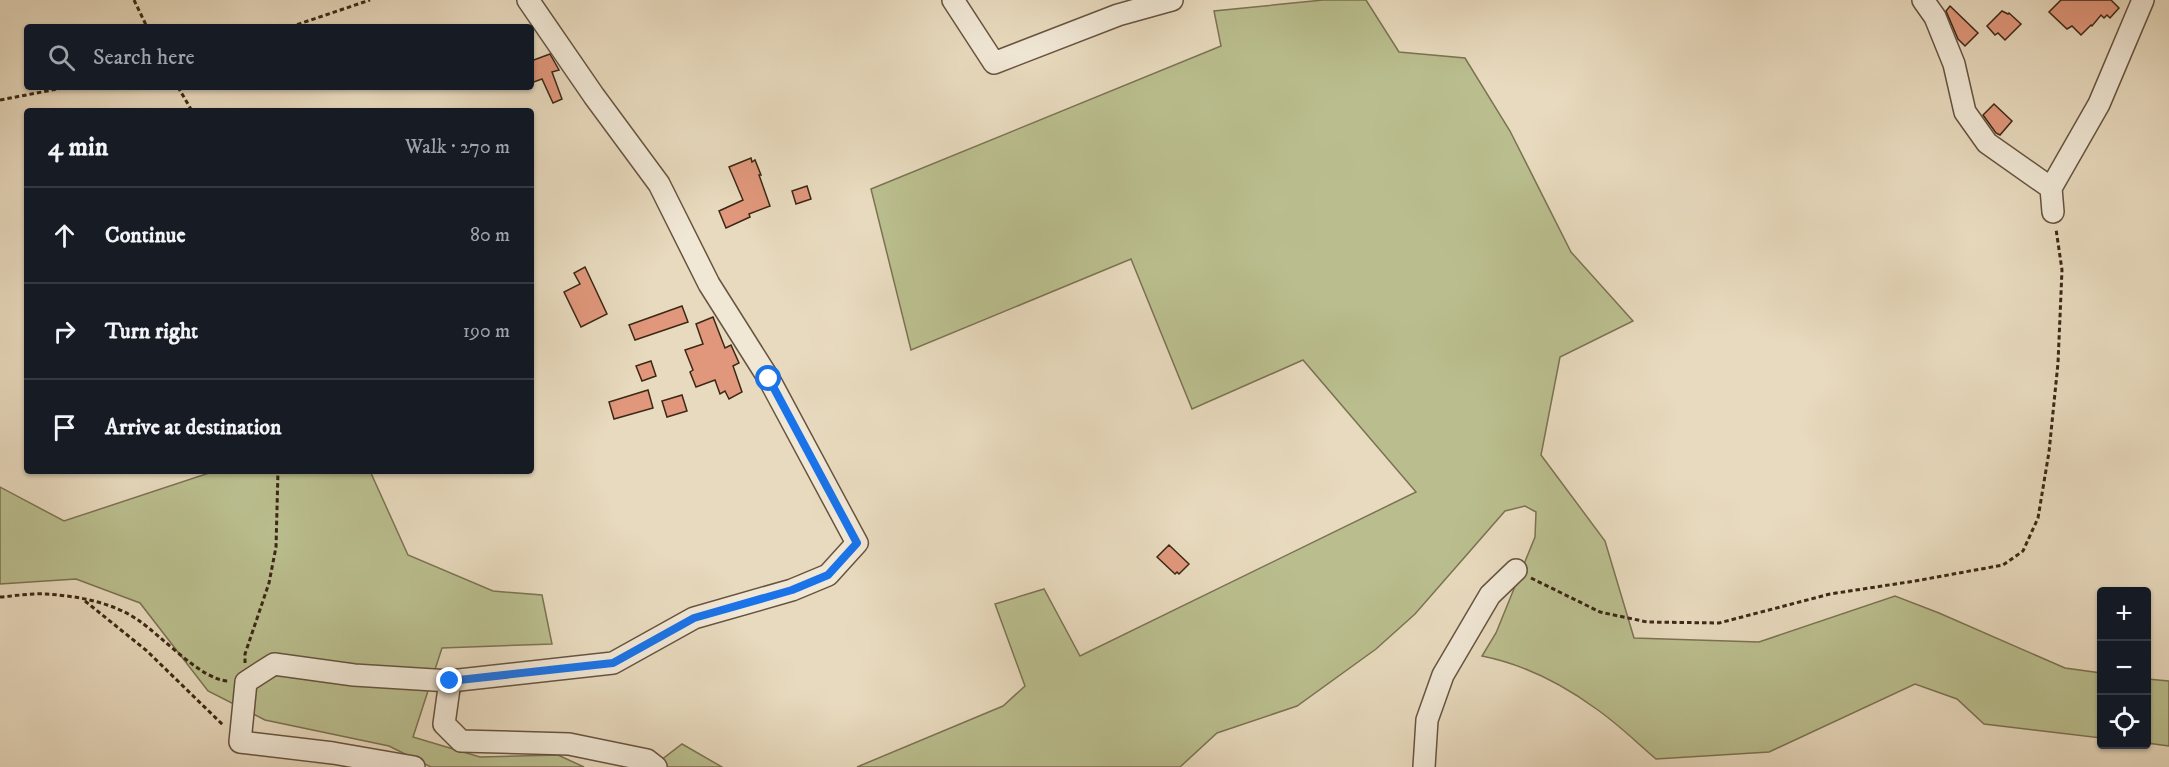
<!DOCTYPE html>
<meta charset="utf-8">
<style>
:root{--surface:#171b24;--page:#20242c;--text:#f1f3f6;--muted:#9ea1a6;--line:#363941}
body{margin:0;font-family:"IM FELL DW Pica",serif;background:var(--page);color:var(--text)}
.controls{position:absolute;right:18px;bottom:18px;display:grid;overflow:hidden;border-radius:6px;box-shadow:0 2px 4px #0004}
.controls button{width:54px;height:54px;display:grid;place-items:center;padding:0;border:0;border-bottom:2px solid var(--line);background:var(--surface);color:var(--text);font:30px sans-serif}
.stop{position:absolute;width:18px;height:18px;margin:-14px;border:4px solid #1a73e8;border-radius:50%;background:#fff}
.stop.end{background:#1a73e8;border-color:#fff;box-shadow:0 2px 6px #0008}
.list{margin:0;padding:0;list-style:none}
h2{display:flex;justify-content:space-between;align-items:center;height:78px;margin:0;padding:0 24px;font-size:26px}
h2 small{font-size:20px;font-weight:400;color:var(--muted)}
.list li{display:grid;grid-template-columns:39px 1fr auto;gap:18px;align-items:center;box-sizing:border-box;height:96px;padding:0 24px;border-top:2px solid var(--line)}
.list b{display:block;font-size:22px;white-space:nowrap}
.list em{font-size:20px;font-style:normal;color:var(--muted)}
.icon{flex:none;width:33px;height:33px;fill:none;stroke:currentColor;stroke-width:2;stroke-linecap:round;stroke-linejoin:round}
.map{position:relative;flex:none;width:2169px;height:767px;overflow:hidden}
.search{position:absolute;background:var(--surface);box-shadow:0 2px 4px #0004;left:24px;top:24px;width:510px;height:66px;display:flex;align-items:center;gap:15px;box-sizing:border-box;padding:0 21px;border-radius:6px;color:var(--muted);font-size:22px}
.panel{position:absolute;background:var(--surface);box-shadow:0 2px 4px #0004;left:24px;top:108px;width:510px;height:366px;border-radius:6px}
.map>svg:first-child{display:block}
.green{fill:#babe8e;stroke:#7b7352;stroke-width:1.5}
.building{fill:#e0977b;stroke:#3c2816;stroke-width:1.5}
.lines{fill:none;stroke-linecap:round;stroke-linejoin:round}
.minor-casing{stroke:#675440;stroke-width:24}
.path{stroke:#3c2816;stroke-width:3;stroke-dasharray:4.5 3;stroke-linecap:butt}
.minor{stroke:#f0e7d5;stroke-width:21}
.route{stroke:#1a73e8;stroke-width:8}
</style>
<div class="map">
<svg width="2169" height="767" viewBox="0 0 2169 767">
<rect width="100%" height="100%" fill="#e8dabe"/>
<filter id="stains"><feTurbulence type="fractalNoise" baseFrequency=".00333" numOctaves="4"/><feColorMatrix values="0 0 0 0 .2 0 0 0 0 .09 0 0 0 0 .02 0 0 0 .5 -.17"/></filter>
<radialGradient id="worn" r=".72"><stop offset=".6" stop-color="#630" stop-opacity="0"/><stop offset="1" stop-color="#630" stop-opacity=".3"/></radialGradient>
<path class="green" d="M1323 0H1366L1399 52 1465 58 1510 131 1571 252 1633 321 1560 357 1541 455 1605 541 1634 638 1759 642 1895 596 1939 613 2065 668 2101 673V738L1984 724 1957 699 1915 684 1769 752 1656 759C1636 742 1617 723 1595 708 1562 684 1522 664 1482 656L1496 633 1535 537 1536 512 1525 506 1505 511 1415 614 1376 649 1297 706 1217 733 1180 767H857L1003 706 1025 686 995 604 1044 589 1080 656 1416 492 1303 360 1192 409 1131 259 911 350 871 189 1221 46 1214 11Z
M215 471H370L408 555 493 591 542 595 552 644 442 648 413 737 480 757 558 755 584 767H431L389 746 265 720 208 691 140 603 76 579 0 584V487L64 521Z
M2147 679 2169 681V746L2147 743Z
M682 744 722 767H652Z"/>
<path class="building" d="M2061 0H2111L2119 8 2110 18 2107 15 2104 18 2101 15 2092 26 2091 25 2081 35 2072 26 2067 29 2049 12Z
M1950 6 1978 33 1965 46 1958 39 1946 11Z
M2002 11 2008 14 2009 13 2021 24 2005 40 1998 33 1995 35 1987 26Z
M550 54 559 70 552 72 562 99 553 103 542 79 531 83V61Z
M1994 104 2012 121 2000 135 1996 133 1983 115Z
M751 158 752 162 755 160 761 175H759L770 206 749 214 750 217 726 228 719 211 743 200 729 167Z
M807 186 811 199 796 204 792 191Z
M585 267 607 314 581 327 564 292 580 284 574 273Z
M682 306 688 322 635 340 629 325Z
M713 317 725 348 731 345 739 363 733 366 742 392 729 399 725 391 720 394 715 380 696 387 690 372 693 370 685 350 703 344 696 324Z
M651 361 656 376 642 381 636 366Z
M648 390 653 408 614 419 609 402Z
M682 395 687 411 667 417 662 401Z
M1169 545 1189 564 1179 574 1177 572 1175 574 1157 557Z"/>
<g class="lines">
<defs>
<path id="minor" d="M953 0 994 63 1118 15 1172 0
M1923 0 1935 17 1954 64 1965 112 1987 143 2051 188
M2053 212 2051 188 2099 104 2143 0
M450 681 444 724 461 741 569 744 647 760 656 767
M414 767 333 753 240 742 246 682 274 664 354 675 450 681 613 663 694 618 792 590 828 575 857 543 769 379 709 284 659 184 594 96 528 0
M1424 767 1427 720 1443 675 1490 595 1516 570"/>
</defs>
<use href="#minor" class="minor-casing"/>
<path class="path" d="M134 0 147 27
M290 27 370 0
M178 87 192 111
M0 100 68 87
M1531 578 1600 612 1647 622 1719 623 1830 594 1915 581 2003 565 2023 551 2038 518 2049 452 2058 363 2062 270 2056 229
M0 597C15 596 31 593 46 594 77 596 112 602 138 620 162 636 201 680 228 681
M85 601 147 651 223 725
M245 663V654L269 583 276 547 278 471"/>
<use href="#minor" class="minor"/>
</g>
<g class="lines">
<path class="route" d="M450 681 613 663 694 618 792 590 828 575 857 543 769 379"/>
</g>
<rect width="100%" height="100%" filter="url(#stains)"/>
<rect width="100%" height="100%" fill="url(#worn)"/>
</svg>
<div class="controls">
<button>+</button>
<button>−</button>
<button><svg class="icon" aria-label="locate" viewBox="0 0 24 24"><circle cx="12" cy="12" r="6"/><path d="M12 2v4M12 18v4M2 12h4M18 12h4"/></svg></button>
</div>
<div class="stop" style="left:769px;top:379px"></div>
<div class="stop end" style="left:450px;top:681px"></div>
<div class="search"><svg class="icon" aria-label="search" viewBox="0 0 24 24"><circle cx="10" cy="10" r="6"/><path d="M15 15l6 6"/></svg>Search here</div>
<section class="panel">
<h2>4 min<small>Walk · 270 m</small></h2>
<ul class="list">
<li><svg class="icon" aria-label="ahead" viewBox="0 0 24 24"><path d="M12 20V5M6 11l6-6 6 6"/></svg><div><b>Continue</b></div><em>80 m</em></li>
<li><svg class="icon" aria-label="right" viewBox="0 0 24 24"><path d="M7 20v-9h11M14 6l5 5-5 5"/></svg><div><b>Turn right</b></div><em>190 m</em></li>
<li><svg class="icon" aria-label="arrive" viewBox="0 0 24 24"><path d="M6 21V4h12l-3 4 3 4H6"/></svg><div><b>Arrive at destination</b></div></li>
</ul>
</section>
</div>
